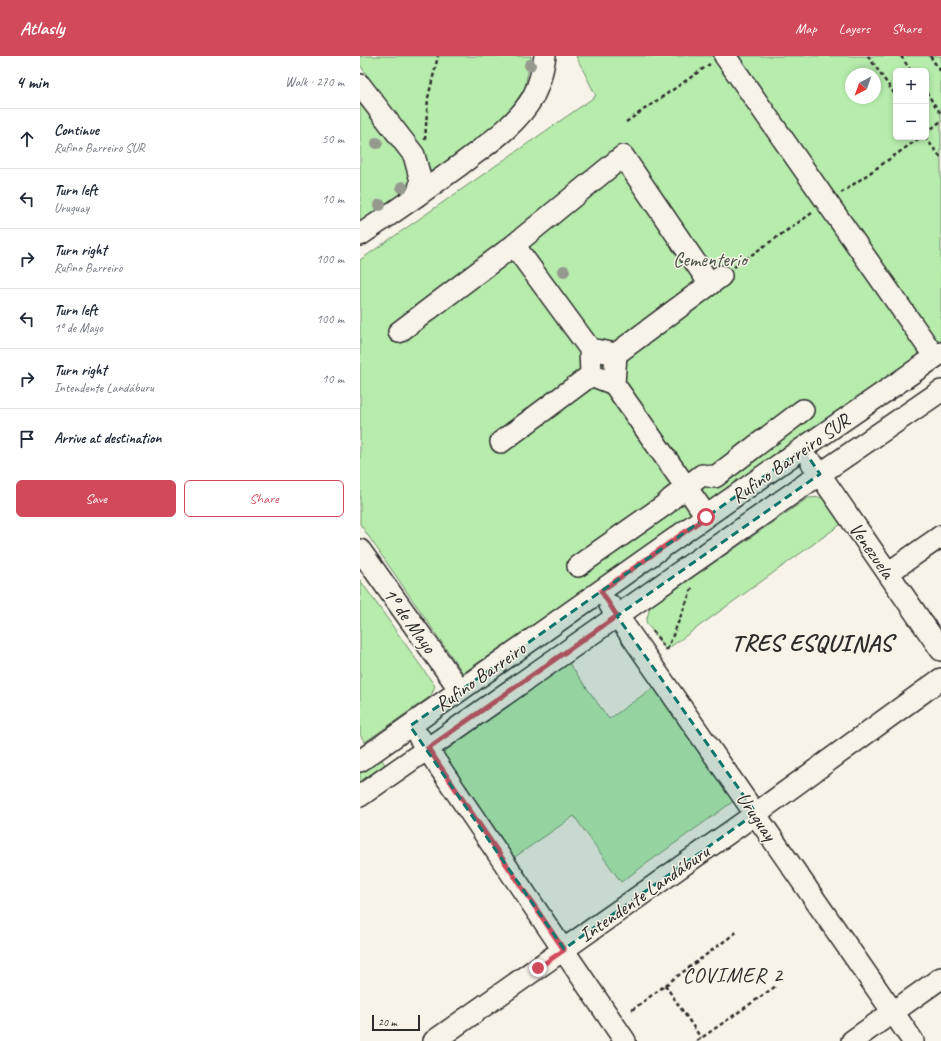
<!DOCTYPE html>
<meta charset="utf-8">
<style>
:root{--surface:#fff;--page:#f2f2f3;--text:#1f2937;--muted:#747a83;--line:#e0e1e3;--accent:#d1495b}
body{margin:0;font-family:Caveat,sans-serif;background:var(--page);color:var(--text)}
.controls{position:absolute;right:12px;top:12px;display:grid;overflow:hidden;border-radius:6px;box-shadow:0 2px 6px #0003}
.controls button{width:36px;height:36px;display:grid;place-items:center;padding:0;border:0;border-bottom:1px solid var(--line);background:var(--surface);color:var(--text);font:20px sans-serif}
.compass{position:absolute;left:485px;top:12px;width:36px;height:36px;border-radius:50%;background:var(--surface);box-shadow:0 2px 6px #0003;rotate:221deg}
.scale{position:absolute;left:12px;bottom:10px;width:48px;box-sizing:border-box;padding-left:4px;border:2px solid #2b2b2b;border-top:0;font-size:11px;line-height:14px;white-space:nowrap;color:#2b2b2b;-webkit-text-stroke:3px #f7f3e8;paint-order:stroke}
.stop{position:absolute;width:12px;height:12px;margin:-9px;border:3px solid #d1495b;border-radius:50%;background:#fff}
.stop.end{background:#d1495b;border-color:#fff;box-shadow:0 1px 4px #0008}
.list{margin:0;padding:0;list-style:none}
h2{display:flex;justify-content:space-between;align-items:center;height:52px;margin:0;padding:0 16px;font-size:17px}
h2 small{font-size:13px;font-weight:400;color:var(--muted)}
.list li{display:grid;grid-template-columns:26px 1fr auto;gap:12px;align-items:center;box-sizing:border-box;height:60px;padding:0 16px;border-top:1px solid var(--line)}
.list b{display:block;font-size:15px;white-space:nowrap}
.list p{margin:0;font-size:13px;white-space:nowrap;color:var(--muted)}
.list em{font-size:13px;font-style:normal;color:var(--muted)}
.actions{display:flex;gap:8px;padding:12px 16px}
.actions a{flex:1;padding:9px 0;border:1px solid var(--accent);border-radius:6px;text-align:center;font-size:14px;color:var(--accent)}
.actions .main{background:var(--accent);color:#fff}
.icon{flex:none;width:22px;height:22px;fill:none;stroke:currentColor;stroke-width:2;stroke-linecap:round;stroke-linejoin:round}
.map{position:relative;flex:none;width:581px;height:985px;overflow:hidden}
header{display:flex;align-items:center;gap:24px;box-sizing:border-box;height:56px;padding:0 20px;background:var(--accent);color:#fff}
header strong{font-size:19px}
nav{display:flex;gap:22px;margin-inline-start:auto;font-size:14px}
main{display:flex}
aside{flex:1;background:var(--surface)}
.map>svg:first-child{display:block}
.green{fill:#b7ecad;stroke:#718c6c;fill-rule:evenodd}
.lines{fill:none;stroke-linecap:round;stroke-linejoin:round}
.minor-casing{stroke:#2b2b2b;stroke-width:24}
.path{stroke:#2b2b2b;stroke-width:2.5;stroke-dasharray:4 3;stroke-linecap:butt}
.minor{stroke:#f7f3e8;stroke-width:21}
.tree{fill:#969a8e}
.route{stroke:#d1495b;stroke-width:5}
.marked{fill:#0f766e;fill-opacity:0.2;stroke:#0f766e;stroke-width:3;stroke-dasharray:8 5;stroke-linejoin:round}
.labels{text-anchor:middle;stroke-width:3;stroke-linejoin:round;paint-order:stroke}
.park-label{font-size:20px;fill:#475245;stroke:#f7f3e8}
.street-label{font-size:20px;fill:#2b2b2b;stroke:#f7f3e8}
.neighbourhood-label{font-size:21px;letter-spacing:1px;fill:#2b2b2b;stroke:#f7f3e8}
.district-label{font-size:24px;font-weight:bold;letter-spacing:1px;fill:#2b2b2b;stroke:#f7f3e8}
</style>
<header>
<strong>Atlasly</strong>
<nav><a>Map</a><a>Layers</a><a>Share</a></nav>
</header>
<main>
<aside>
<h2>4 min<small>Walk · 270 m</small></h2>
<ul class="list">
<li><svg class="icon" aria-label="ahead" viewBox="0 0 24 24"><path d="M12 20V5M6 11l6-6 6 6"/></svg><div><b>Continue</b><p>Rufino Barreiro SUR</p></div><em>50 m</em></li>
<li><svg class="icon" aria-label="left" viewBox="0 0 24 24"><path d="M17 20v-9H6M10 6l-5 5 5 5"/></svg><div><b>Turn left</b><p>Uruguay</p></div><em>10 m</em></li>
<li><svg class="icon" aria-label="right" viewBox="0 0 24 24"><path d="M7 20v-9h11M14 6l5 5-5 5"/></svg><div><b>Turn right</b><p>Rufino Barreiro</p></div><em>100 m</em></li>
<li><svg class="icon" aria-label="left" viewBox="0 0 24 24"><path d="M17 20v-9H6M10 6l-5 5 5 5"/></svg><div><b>Turn left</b><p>1º de Mayo</p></div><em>100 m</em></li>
<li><svg class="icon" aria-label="right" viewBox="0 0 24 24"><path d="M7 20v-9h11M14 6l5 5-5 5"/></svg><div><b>Turn right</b><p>Intendente Landáburu</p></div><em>10 m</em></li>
<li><svg class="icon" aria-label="arrive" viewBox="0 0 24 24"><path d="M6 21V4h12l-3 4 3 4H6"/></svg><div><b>Arrive at destination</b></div></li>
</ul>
<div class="actions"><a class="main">Save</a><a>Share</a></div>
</aside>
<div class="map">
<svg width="581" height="985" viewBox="0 0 581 985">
<rect width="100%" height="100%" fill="#f7f3e8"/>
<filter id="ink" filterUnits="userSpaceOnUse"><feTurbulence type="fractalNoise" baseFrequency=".025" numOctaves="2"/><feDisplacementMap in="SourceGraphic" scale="8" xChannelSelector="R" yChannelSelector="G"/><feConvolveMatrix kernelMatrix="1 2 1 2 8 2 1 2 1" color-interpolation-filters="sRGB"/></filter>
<g filter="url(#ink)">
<path class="green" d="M0 0H171V1L165 31 153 50 140 66 69 123 52 85 0 9Z
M216 0H581V286L103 617 0 468V204L236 40ZM536 15H566V81H536ZM491 18H515V42H491Z
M0 44 40 93 55 121 53 133 0 170Z
M463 441 484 466 306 594 286 566 290 551 448 442Z
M0 524 75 630 71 640 5 686 0 679Z
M209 607 249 663 297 629 378 742 261 826 214 760 152 803 78 700Z
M20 701 26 710 0 728V715Z"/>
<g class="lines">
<defs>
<path id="minor" d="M365 0 575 301
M0 29 54 99 61 125 57 140
M0 179C34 156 67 133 100 109 126 89 156 70 173 41 179 29 183 13 185 0
M154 189 230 293
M39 276 154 189 263 100 350 228
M256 298 361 220
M254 328 256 298 230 293 231 319 254 328 340 451 346 461
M141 386 231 319
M452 407 581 594
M0 494 100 634
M218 510 306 448 311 443 342 419 355 421 443 354
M528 517 581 480
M250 549 553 985
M59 681 265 985
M0 705 433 399 581 297
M0 740 460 418 581 335
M74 985 380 769 581 623
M492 985 581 922"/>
</defs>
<use href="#minor" class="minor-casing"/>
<path class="path" d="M508 0 536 40
M541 0 551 15
M570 0 581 16
M566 36 581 58
M266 66 350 8
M566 77 581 65
M565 81 581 102
M65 84 68 42 78 0
M481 137 561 81
M374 211 452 157
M293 575 306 594
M307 594 333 530
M305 929 341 982
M272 954 378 875
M337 985 416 930"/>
<use href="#minor" class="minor"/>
</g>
<g class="tree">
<circle cx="170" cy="9" r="6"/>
<circle cx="17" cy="87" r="6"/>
<circle cx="42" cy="131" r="6"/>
<circle cx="20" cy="149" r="6"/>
<circle cx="204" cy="215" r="6"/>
</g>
</g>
<g class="lines" filter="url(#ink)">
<path class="route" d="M178 912 204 894 68 692 257 560 241 535 346 461"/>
</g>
<path class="marked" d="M443 393 460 418 257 560 396 757 204 893 50 670Z"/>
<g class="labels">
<g class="park-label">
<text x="350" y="210">Cementerio</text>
</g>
<g class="street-label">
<text transform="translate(430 402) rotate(-35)" y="7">Rufino Barreiro SUR</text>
<text transform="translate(512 494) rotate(55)" y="7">Venezuela</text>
<text transform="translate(50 564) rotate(54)" y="7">1º de Mayo</text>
<text transform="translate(120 620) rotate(-35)" y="7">Rufino Barreiro</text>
<text transform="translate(397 760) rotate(55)" y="7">Uruguay</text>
<text transform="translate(284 837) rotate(-35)" y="7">Intendente Landáburu</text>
</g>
<g class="neighbourhood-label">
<text x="373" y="926">COVIMER 2</text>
</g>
<g class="district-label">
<text x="452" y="595">TRES ESQUINAS</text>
</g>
</g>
</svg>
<div class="controls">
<button>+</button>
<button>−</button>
</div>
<svg class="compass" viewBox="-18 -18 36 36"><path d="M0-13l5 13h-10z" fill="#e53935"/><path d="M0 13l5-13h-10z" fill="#747a83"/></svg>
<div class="scale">20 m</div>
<div class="stop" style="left:346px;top:461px"></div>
<div class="stop end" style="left:178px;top:912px"></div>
</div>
</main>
